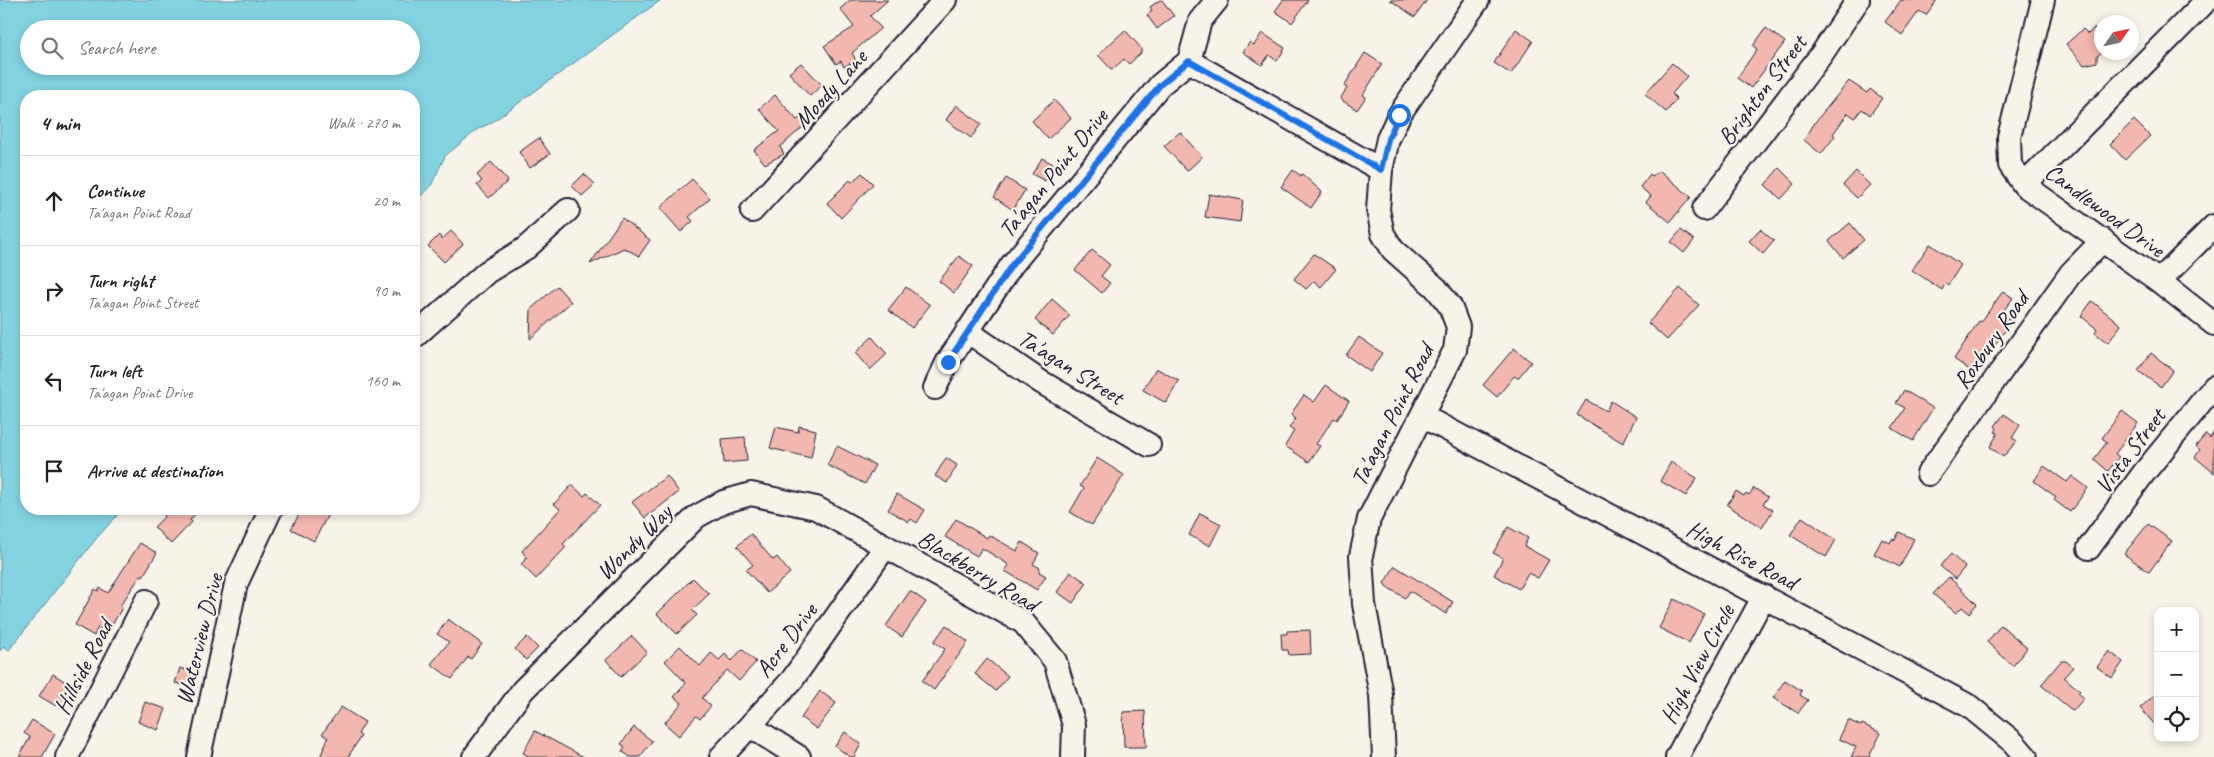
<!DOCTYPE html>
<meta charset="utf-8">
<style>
:root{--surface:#fff;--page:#f6f6f6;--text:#202124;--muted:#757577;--line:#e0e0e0}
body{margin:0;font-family:Caveat,sans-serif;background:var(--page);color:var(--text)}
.controls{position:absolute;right:15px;bottom:15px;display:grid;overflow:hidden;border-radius:10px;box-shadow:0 2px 8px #0003}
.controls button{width:45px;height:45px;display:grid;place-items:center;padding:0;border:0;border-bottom:1px solid var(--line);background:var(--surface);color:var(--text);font:25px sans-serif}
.compass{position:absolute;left:2094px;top:15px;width:45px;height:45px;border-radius:50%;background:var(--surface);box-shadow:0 2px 8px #0003;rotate:56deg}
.stop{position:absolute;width:15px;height:15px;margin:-11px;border:4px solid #1a73e8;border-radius:50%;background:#fff}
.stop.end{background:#1a73e8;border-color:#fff;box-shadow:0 1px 5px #0008}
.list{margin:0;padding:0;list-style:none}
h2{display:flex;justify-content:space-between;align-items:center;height:65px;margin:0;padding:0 20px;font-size:21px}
h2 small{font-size:16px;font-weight:400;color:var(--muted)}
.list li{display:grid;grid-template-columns:32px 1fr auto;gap:15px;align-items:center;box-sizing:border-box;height:90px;padding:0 20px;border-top:1px solid var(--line)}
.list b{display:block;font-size:19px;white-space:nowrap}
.list p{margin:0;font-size:16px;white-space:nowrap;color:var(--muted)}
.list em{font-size:16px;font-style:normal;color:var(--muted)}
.icon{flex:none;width:28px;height:28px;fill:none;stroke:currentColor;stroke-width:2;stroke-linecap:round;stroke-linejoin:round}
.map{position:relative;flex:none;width:2214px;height:757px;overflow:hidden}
.search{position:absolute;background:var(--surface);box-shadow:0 2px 8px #0003;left:20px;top:20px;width:400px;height:55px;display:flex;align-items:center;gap:12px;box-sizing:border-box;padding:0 18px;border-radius:28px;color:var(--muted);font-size:19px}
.panel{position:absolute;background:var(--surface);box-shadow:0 2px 8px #0003;left:20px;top:90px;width:400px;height:425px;border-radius:20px}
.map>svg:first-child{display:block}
.water{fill:#83d2e0;stroke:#5c8c9e;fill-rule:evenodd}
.building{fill:#f2b7af;stroke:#22223b}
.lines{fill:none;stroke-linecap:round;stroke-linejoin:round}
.minor-casing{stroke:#22223b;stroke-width:26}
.minor{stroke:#f7f3e8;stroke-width:22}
.route{stroke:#1a73e8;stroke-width:6}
.labels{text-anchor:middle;stroke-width:4.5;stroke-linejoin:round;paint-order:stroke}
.street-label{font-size:24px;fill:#22223b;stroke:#f7f3e8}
</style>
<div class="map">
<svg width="2214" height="757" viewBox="0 0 2214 757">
<rect width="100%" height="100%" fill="#f7f3e8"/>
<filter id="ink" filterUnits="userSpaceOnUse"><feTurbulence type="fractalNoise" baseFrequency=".02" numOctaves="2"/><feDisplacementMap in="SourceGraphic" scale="10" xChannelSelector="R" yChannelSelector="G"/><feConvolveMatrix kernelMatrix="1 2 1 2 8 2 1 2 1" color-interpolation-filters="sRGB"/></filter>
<g filter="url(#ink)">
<path class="water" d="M0 0H661L491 123 478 129 445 156 430 188 414 202V96H26V509H123L95 540 9 650 4 646 0 651ZM29 29H411V66H29Z"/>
<path class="building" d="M850 0H888L870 16 881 28 852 53 856 60 844 67 841 61 836 64 824 46 854 27 840 9Z
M1160 0H1162L1174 16 1157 29 1147 15 1152 11 1150 7Z
M1283 0H1308L1292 23 1275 11Z
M1390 0H1427L1415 17Z
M1901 0H1937L1926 15 1919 11 1902 35 1885 22Z
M1766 28 1785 42 1751 88 1737 78 1757 49 1753 46Z
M2094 28 2102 37V52L2097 56V62L2084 65 2066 44 2083 29 2088 34Z
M1516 29 1533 41 1511 74 1494 63Z
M1125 30 1141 48V53L1129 64 1124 59 1112 70 1098 55Z
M1262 33 1285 48 1277 61 1269 55 1262 65 1243 52 1250 42 1254 45Z
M1365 53 1382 64 1363 95 1366 97 1357 110 1340 99 1347 88 1344 86Z
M801 63 822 85 810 96 789 73Z
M1672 63 1687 76 1672 94 1677 99 1666 112 1645 94Z
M1849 81 1867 93 1870 89 1882 98 1870 115 1862 109 1855 118 1848 113 1833 134 1835 136 1821 154 1804 140 1816 121Z
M775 95 797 120 807 114 811 120 780 147 784 154 765 164 754 150 779 131 759 109Z
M1054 100 1071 118 1048 139 1032 121Z
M956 105 981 124 971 138 946 120Z
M2134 120 2150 136 2125 160 2110 144Z
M1180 132 1202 157 1187 171 1164 146Z
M539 138 550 154 530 168 519 152Z
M1042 158 1053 164 1045 181 1032 174Z
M491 162 508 181 489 198 477 185 482 181 477 175Z
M1779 168 1795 184 1781 199 1765 185Z
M1293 170 1301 176 1302 174 1322 192 1311 208 1281 187Z
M1660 171 1691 197 1670 222 1646 202 1651 196 1640 187 1650 174 1652 176Z
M1856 171 1870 185 1857 198 1843 185Z
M862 173 873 184 841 218 827 203 850 180 852 182Z
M584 174 595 184 582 196 572 186Z
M1006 178 1025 190 1013 210 994 197Z
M692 179 710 198 689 217 693 221 681 232 660 208Z
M1209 194 1243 200 1240 222 1205 217Z
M622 218 650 240 639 256 624 248 590 264Z
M1850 223 1864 240 1843 258 1829 241Z
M1760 229 1774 241 1763 254 1749 241Z
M1681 230 1694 240 1684 253 1671 242Z
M451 231 463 244 444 262 428 246 439 235 442 239Z
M1930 244 1961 265 1948 285 1945 284 1942 290 1912 270Z
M1092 250 1110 265 1101 276 1110 283 1102 293 1075 270Z
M1314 254 1336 269 1321 287 1314 281 1306 289 1294 279Z
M959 256 973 266 954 293 939 281Z
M557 286 571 302 530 339 531 309Z
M906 287 930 305 912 328 888 310Z
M1680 288 1699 305 1667 340 1648 323Z
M2003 291 2013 298 2001 314 2012 321 1989 353 1985 350 1971 371 1954 359 1979 321 1981 322Z
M1052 299 1070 315 1053 335 1035 320Z
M2092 301 2121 325 2108 343 2095 333 2097 329 2081 316Z
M872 337 887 354 870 370 855 353Z
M1359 337 1382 353 1370 372 1346 355Z
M1514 348 1531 362 1518 378 1514 376 1497 397 1483 385Z
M2151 353 2173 370 2161 387 2138 371Z
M1156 368 1179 381 1166 403 1143 390Z
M1326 385 1349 401 1337 420 1334 418 1316 444 1320 446 1309 462 1285 446 1294 431 1289 428 1296 418 1291 414 1304 395 1314 402Z
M1904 390 1933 408 1913 441 1892 428 1905 408 1896 403Z
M1586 400 1606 411 1611 401 1636 417 1623 443 1577 415Z
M2122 411 2138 423 2115 454 2119 457 2108 471 2094 459 2107 442 2102 438Z
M2004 414 2020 425 2012 438 2017 441 2003 457 1990 447 1998 433 1995 432 1997 429 1995 426Z
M799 426 816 430 811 458 770 448 776 427 798 432Z
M2214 432V473L2195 457 2200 450 2196 446 2206 434 2210 438Z
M745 437 747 461 724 463 722 439Z
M837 446 875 465 865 484 827 465Z
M946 458 957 465 947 483 935 476Z
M1097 458 1124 475 1092 525 1070 512 1084 488 1080 486Z
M1671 462 1697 478 1686 496 1660 481Z
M2044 466 2067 482 2072 476 2088 488 2070 512 2054 500 2056 497 2034 481Z
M667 476 679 492 645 518 632 502Z
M572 485 584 496 587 493 600 505 563 544 566 547 536 579 521 564 527 558 522 551 560 509 554 504Z
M1754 488 1768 497 1763 504 1773 510 1762 528 1727 505 1736 491 1744 496 1746 493 1749 495Z
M897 494 925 510 917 523 911 519 909 522 888 510Z
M158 509H200L190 520 192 522 171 544 154 527 165 516Z
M302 509H331L314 541 291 529Z
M1200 513 1221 524 1210 546 1189 535Z
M1802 517 1836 540 1826 557 1790 535Z
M956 519 987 538 989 535 1017 551 1022 542 1039 553 1033 564 1040 568 1039 572 1046 576 1037 590 1005 571 1009 565 982 548 977 556 945 537Z
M2148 524 2172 541 2149 572 2124 554Z
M1508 527 1528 538 1524 546 1549 560 1538 578 1528 573 1519 589 1494 575 1503 558 1493 553Z
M1899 532 1914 539 1900 567 1874 554 1882 539 1890 543 1892 539 1895 540Z
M751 534 773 560 777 557 790 573 767 593 746 570 753 565 737 546Z
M140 543 157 553 143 576 141 575 120 606 122 608 110 628 104 625 101 629 98 627 94 636 75 625 95 589 98 591 100 588 108 593Z
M1951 554 1965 567 1955 579 1940 566Z
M1395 566 1453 602 1446 614 1410 591 1405 598 1387 587 1384 583Z
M1071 572 1087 583 1073 603 1057 592Z
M1949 577 1977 604 1969 613 1962 607 1956 613 1933 594Z
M693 578 709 594 692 610 697 615 677 634 657 614Z
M910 591 926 602 902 637 886 626Z
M1674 599 1704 614 1689 643 1659 628Z
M448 619 482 644 471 659 468 657 452 679 431 664 449 642 437 634Z
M946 625 968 642 934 690 922 681 945 649 934 642Z
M2001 625 2027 648 2013 666 1987 642Z
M1310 630 1311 654 1289 655 1288 650H1282L1281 634H1287V631Z
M632 636 647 652 621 677 606 660Z
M527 637 538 648 526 660 515 649Z
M680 646 700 666 711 653 719 660 725 654 732 661 742 649 756 662 739 681 727 670 702 698 711 706 700 719 696 716 679 736 664 723 682 703 674 697 686 683 665 661Z
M2109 651 2123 662 2112 678 2097 667Z
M987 659 1008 676 996 691 975 674Z
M2061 661H2066L2073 667 2064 677 2080 691 2078 693 2084 698 2073 711 2041 685Z
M180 668 195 673 191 687 175 683Z
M53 674 74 687 63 706 58 703 56 706 39 696Z
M1785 680 1802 691 1800 695 1808 700 1798 713 1773 698Z
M820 691 836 703 817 729 801 718Z
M2158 692V728L2140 708Z
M145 702 166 709 158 730 138 722Z
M341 707 365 722 358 734 361 736 348 757H320L328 738 322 734Z
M1145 711 1146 747H1124L1123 712Z
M32 720 55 734 42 757H19L30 737 24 733Z
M1848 720 1861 726 1862 724 1881 733 1869 757H1851L1856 747 1839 739Z
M634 727 652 741 640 757H630L622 751 625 747 621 744Z
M535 731 584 757H530L523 753Z
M845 732 861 744 854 757H850L835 746Z"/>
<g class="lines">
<defs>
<path id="minor" d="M2043 0 2009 137 2010 165 2024 185 2159 281 2214 324
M1189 61 1381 170
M2024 185 2207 0
M1704 209 1821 55 1858 0
M752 211 945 0
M2159 281 2214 226
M967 331 1041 382 1149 445
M414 337 487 272 526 248 568 210
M935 388 948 361 1011 266 1160 85 1189 61 1200 21 1217 0
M1422 416 1969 706 2013 742 2026 757
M1928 474 2071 273 2103 240
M2089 548 2143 474 2214 387
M750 726 799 757
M67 757 146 601
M199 757 236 584 271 509
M474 757 523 690 696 517 723 502 751 494 816 508 1023 622 1055 661 1074 725 1073 757
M721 757 792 680 885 547
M1384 757 1381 695 1364 604 1361 556 1369 519 1455 350 1458 327 1450 306 1436 288 1393 250 1383 234 1378 210 1381 170 1388 139 1399 115 1478 0
M1677 757 1764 596"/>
</defs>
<use href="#minor" class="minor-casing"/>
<use href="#minor" class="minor"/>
</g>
</g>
<g class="lines" filter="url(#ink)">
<path class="route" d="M948 362 1011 266 1160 85 1189 61 1381 170 1388 139 1399 115"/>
</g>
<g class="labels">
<g class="street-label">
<text transform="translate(830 89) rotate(-48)" y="8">Moody Lane</text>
<text transform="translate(1762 90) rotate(-53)" y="8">Brighton Street</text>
<text transform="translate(1053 173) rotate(-51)" y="8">Ta'agan Point Drive</text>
<text transform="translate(2105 210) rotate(36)" y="8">Candlewood Drive</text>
<text transform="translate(1991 340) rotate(-55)" y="8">Roxbury Road</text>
<text transform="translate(1071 367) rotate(32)" y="8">Ta'agan Street</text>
<text transform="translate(1392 415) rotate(-63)" y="8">Ta'agan Point Road</text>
<text transform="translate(2130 451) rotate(-53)" y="8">Vista Street</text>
<text transform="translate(634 542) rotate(-45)" y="8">Wondy Way</text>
<text transform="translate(1742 555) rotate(28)" y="8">High Rise Road</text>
<text transform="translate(978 571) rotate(31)" y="8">Blackberry Road</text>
<text transform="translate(199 639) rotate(-76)" y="8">Waterview Drive</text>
<text transform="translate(786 640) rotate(-53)" y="8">Acre Drive</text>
<text transform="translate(1697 664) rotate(-62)" y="8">High View Circle</text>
<text transform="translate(83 667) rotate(-63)" y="8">Hillside Road</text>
</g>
</g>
</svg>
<div class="controls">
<button>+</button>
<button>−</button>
<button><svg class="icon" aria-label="locate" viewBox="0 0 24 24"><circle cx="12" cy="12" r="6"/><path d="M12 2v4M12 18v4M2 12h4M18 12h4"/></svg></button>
</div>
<svg class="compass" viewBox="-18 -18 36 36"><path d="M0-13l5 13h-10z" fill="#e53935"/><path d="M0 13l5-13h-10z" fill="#757577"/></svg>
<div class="stop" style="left:1399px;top:115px"></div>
<div class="stop end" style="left:948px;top:362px"></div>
<div class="search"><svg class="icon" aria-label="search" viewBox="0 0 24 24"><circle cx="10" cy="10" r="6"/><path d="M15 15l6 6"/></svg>Search here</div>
<section class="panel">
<h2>4 min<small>Walk · 270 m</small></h2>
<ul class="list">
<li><svg class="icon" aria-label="ahead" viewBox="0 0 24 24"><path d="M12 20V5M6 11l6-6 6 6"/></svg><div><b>Continue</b><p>Ta'agan Point Road</p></div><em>20 m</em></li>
<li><svg class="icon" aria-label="right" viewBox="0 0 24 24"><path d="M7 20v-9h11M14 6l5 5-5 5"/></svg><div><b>Turn right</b><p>Ta'agan Point Street</p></div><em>90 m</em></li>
<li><svg class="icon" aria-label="left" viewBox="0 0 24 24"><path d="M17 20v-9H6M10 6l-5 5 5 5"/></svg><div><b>Turn left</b><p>Ta'agan Point Drive</p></div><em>160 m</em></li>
<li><svg class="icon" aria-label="arrive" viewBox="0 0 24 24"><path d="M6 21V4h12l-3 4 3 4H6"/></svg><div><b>Arrive at destination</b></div></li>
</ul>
</section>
</div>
